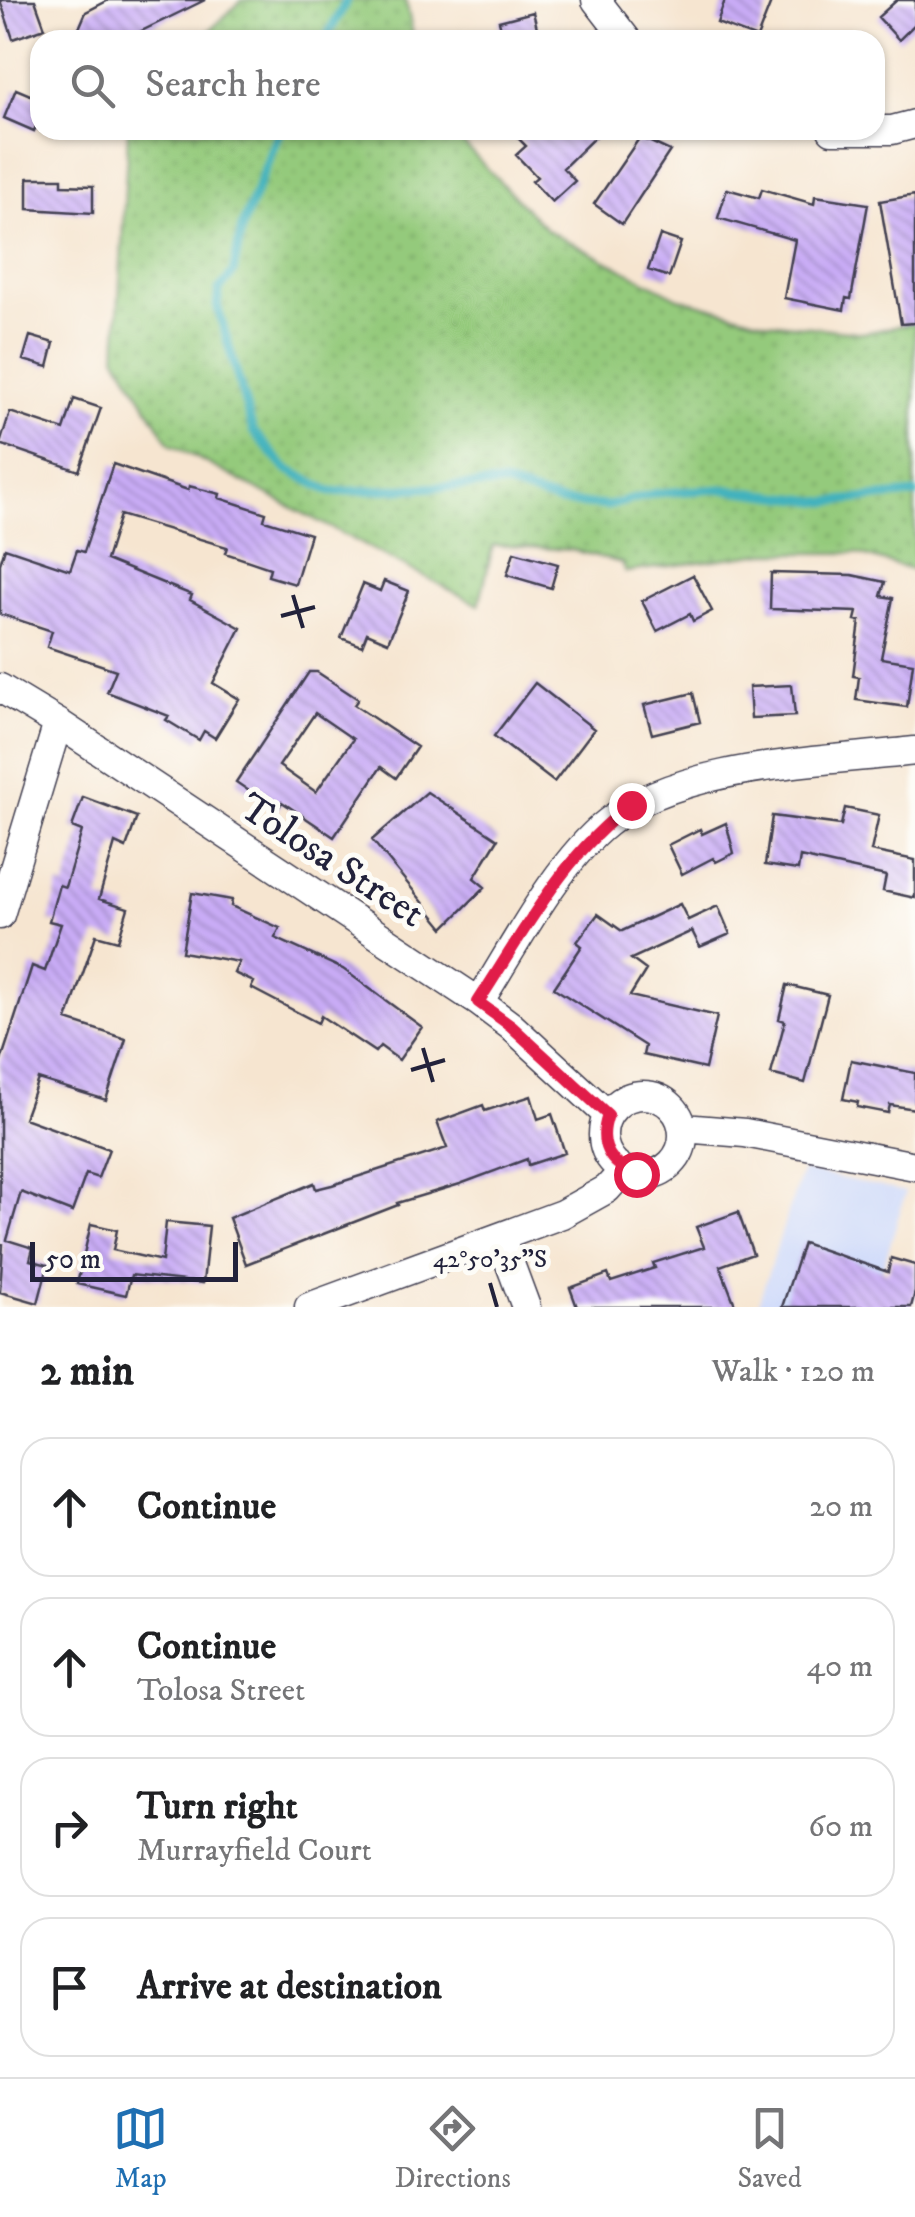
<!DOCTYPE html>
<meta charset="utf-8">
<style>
:root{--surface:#fff;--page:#f2f2f2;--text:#202124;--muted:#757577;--line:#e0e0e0;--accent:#1f6fb2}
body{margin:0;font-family:"IM FELL DW Pica",serif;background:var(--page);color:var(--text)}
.scale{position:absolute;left:30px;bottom:25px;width:208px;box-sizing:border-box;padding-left:10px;border:5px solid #22223b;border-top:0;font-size:28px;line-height:35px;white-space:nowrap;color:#22223b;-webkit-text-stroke:8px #fdfcf7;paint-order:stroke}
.stop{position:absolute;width:30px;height:30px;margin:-22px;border:8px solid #e11d48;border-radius:50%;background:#fff}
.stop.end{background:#e11d48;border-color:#fff;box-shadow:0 2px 10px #0008}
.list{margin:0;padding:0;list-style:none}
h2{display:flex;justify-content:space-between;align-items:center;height:130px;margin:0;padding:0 40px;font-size:42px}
h2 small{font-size:32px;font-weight:400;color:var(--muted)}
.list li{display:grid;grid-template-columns:65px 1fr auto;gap:30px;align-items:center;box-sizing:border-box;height:140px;margin:0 20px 20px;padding:0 20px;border:2px solid var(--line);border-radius:30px}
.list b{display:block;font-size:38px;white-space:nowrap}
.list p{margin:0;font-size:32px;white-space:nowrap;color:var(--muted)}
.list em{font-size:32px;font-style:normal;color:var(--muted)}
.icon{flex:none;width:55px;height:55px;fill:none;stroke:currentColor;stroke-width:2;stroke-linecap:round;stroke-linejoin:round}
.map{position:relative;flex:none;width:915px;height:1307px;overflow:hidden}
.search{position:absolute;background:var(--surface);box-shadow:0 2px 8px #0004;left:30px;right:30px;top:30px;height:110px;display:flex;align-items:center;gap:25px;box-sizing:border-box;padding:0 35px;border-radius:30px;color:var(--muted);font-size:38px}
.sheet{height:770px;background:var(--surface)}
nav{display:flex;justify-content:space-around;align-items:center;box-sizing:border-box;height:140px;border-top:2px solid var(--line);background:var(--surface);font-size:28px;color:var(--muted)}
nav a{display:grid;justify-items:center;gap:5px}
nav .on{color:var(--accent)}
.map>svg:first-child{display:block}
.built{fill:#cfdafa}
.park{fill:url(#park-dots);stroke:#5b765c;stroke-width:2.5}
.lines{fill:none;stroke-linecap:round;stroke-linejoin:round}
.stream{stroke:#43b2bd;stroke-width:9}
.building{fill:url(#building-back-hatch);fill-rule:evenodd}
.minor-casing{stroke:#423f51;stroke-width:31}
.minor{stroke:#fff;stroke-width:28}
.route{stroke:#e11d48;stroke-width:12}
.ticks{fill:none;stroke:#22223b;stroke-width:4}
.labels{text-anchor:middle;stroke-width:10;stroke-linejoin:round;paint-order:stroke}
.street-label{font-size:40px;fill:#22223b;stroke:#fdfcf7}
.ticks-label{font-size:25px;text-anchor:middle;fill:#22223b;stroke:#fdfcf7;stroke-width:10;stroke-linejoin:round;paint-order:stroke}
</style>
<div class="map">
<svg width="915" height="1307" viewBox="0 0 915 1307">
<defs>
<pattern id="park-dots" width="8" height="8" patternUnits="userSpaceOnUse" patternTransform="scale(2.5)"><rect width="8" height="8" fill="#94ca7c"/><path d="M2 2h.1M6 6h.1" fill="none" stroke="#7fad6c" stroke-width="1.8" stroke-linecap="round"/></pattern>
<pattern id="building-back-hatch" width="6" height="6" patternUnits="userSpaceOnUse" patternTransform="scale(2.5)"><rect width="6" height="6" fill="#c9acf6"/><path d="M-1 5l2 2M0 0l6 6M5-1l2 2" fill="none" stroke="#a38cc8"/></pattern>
</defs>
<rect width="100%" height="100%" fill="#fdfcf7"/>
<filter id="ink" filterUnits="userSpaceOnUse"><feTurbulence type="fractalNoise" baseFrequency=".01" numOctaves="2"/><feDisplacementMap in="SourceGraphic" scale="20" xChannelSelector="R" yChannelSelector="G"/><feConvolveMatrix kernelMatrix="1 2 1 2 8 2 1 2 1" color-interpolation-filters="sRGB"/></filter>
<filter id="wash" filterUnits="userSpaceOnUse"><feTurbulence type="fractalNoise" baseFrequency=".0048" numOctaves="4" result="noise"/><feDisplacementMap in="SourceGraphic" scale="40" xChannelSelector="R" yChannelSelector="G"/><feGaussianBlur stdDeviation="2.25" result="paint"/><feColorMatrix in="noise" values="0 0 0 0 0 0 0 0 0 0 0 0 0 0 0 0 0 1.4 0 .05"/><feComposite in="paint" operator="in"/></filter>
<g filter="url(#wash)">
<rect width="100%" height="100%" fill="#f6e5d0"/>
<path class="built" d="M802 1170 906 1192 871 1307H757Z"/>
<path class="park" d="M242 0H406L414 40H200Z
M128 130H450L547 230 679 298 767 322 864 333 915 323V571L856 553H765L625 572 622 563 573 550 493 545 479 605 170 444 116 356Z"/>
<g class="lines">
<path class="stream" d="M325 40 347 0
M280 130 242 227 233 273 219 290 217 305 253 431 285 468 331 492 504 484 559 502 608 506 656 493 722 489 826 502 915 494"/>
</g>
<g id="blocks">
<path class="building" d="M0 0H35L45 28 13 39Z
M109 0H205L123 40H74L86 12Z
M725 0H772L757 38 717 23Z
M897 0H915V24L899 40 878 17Z
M533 12 540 40H504L499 21Z
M16 89 40 99V117L34 131 4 118Z
M510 130H602L563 168 575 181 552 202 532 181 537 177 516 155 526 146Z
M640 137 670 151 622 224 594 204Z
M28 178H62V185L93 186V213L28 209Z
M727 189 759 198 762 189 814 204 815 196 868 204 851 299 846 298 844 310 784 298 795 240 718 218Z
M915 195V323L901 324 880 201Z
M660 235 681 242 669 277 648 270Z
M30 336 54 343 48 367 23 360Z
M74 399 101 408 79 471 0 444 10 412 64 430Z
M113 464 188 490 189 486 220 494 219 498 266 513 264 520 310 534 295 584 268 576 270 568 225 553 227 547 120 515 106 560 192 595 190 600 241 628 213 683 239 699 215 738 204 731 199 740 166 720 169 716 107 692 116 670 47 647 52 631 0 614V564L5 548 70 570 77 550 84 552Z
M514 552 558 564 551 588 507 575Z
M771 573 852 575 885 582 881 596 893 598 881 658 913 663 907 707 856 700 859 677 853 676 860 621 855 620 857 612 770 609Z
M693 575 712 611 693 621 690 614 657 631 642 601Z
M384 581 409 591 388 642 367 633 362 646 341 638 363 584 380 591Z
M309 672H317L358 699 354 705 417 747 396 778 381 767 334 837 282 802 277 810 236 782ZM315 713 353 739 316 792 279 766Z
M535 683 594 729 554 782 494 736Z
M792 685 795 716 751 718 749 687Z
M693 693 700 722 652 734 644 705Z
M427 792 498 839 474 878 485 887 444 928 372 840Z
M83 797 137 817 126 848 115 843 99 899 128 908 118 941 96 935 67 1020 126 1039 106 1100 38 1079 24 1118 109 1149 98 1178 86 1174 72 1212 21 1192 7 1240 33 1248 30 1260 48 1265 38 1303 0 1292 3 1244 0 1243V1064L32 966 45 971 61 924 49 921 59 885 65 887 82 831 72 827Z
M845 808 879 815 871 851 915 860V898L883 891 886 876 800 857 798 870 765 865 772 816 841 825Z
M726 823 734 853 716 862 713 858 682 874 668 845 700 829 702 834Z
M192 893 232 900 231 906 280 928 275 938 343 969 422 1027 399 1060 380 1046 375 1052 321 1016 318 1023 251 988 254 982 234 973 239 962 182 952Z
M680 904 688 920 718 906 730 934 700 947 692 931 631 959 646 970 630 996 717 1016 705 1069 643 1055 645 1046 554 988 582 946 577 942 598 914 622 931Z
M787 985 828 995 805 1083 771 1074 785 1021 779 1019Z
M851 1060 915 1073V1109L890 1105 888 1113 857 1107 858 1102 843 1099Z
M531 1096 538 1119 552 1114 565 1153 528 1165 527 1159 460 1184 397 1203 398 1205 246 1264 229 1218 314 1183 316 1189 332 1185 447 1148 437 1122 483 1105 485 1111Z
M738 1212 753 1254 720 1266 736 1307H577L570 1288 608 1274 611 1282 655 1268 653 1263 704 1247 696 1227Z
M166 1222 209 1226 203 1283 131 1275 126 1295 77 1284 91 1224 117 1230 113 1250 162 1261Z
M803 1243 888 1272 891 1258 915 1265V1292L911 1307H782Z"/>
</g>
</g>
<g filter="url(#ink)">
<use href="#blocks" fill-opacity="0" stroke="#423f51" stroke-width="2.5"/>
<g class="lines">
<defs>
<path id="minor" d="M596 0 627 40
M832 130H892L915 124
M0 688 58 723 479 1002 511 1026 608 1115
M0 915 58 723
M479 1002C514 947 557 863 607 823 680 763 823 762 915 751
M603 1135a40 40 0 1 1 80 0a40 40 0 1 1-80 0Z
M683 1128 745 1133 915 1166
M500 1237 526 1307
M309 1307 562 1214 607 1189 624 1170"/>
</defs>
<use href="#minor" class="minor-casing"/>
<use href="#minor" class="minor"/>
</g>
</g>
<g class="lines" filter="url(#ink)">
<path class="route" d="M631 805C563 855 524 932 478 1002L511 1026 608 1115C598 1143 608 1164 636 1174"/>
</g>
<path class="ticks" d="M293 595 303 628M281 616 315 607M423 1048 433 1082M411 1070 445 1060M490 1283 497 1307"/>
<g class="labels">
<g class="street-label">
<text transform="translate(333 859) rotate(33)" y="14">Tolosa Street</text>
</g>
</g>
<g class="ticks-label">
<text x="490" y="1267">42°50'35"S</text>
</g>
</svg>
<div class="scale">50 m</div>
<div class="stop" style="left:636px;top:1174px"></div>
<div class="stop end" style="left:631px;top:805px"></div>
<div class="search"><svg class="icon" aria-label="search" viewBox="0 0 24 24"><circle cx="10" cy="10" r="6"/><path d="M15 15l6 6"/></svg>Search here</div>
</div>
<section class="sheet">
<h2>2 min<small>Walk · 120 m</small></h2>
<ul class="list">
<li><svg class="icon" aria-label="ahead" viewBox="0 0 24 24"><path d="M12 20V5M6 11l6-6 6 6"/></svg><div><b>Continue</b></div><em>20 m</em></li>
<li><svg class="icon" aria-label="ahead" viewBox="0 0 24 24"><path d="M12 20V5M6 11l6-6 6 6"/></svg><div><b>Continue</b><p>Tolosa Street</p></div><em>40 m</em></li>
<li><svg class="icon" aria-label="right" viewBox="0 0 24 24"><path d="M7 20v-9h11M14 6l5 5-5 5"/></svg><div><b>Turn right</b><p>Murrayfield Court</p></div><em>60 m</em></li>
<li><svg class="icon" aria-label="arrive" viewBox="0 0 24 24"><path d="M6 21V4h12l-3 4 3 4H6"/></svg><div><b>Arrive at destination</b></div></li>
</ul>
</section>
<nav>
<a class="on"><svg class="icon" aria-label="map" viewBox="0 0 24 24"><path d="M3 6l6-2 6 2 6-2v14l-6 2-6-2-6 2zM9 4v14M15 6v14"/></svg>Map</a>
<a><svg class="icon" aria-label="directions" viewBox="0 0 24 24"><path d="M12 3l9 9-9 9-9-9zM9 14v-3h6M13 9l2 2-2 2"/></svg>Directions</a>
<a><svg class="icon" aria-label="saved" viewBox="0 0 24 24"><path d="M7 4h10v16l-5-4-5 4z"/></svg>Saved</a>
</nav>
